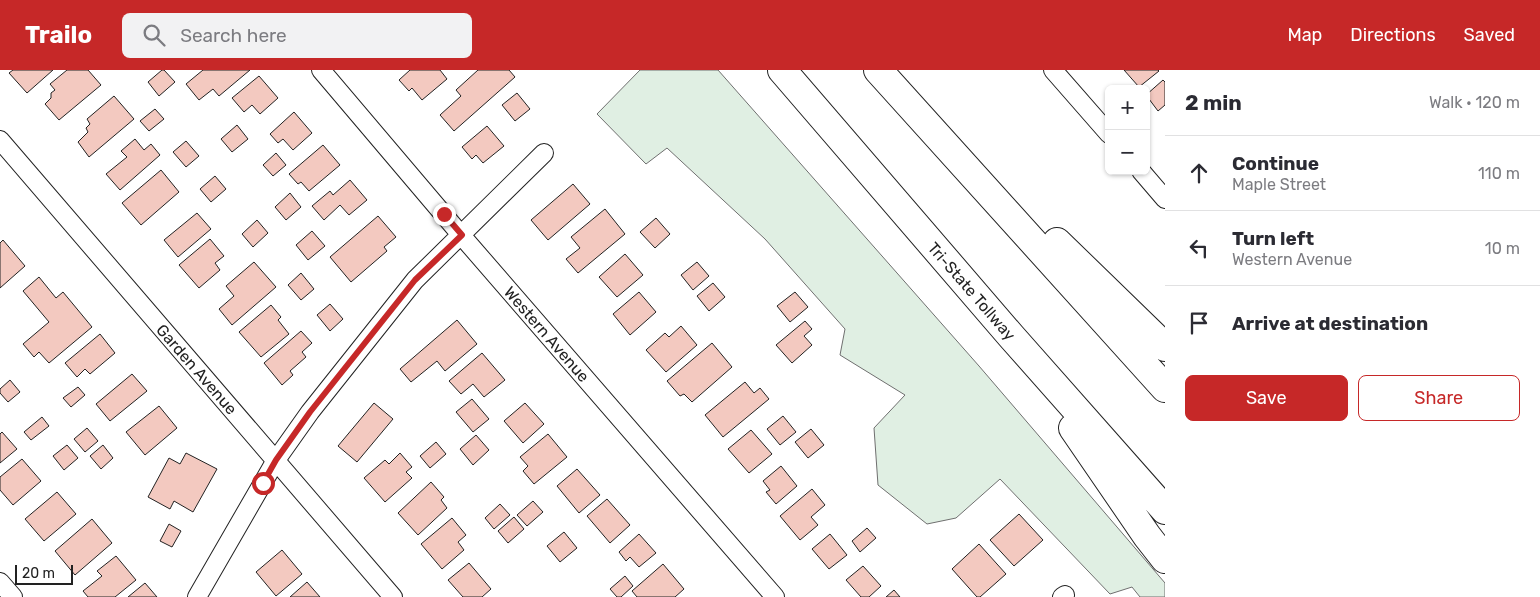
<!DOCTYPE html>
<meta charset="utf-8">
<style>
:root{--surface:#fff;--page:#f2f2f3;--text:#2b2b33;--muted:#7c7c81;--line:#e1e1e2;--accent:#c62828}
body{margin:0;font-family:Rubik,sans-serif;background:var(--page);color:var(--text)}
.controls{position:absolute;right:15px;top:15px;display:grid;overflow:hidden;border-radius:8px;box-shadow:0 1px 4px #0004}
.controls button{width:45px;height:45px;display:grid;place-items:center;padding:0;border:0;border-bottom:1px solid var(--line);background:var(--surface);color:var(--text);font:25px sans-serif}
.scale{position:absolute;left:15px;bottom:12px;width:58px;box-sizing:border-box;padding-left:5px;border:2px solid #222;border-top:0;font-size:14px;line-height:18px;white-space:nowrap;color:#222;-webkit-text-stroke:4px #fff;paint-order:stroke}
.stop{position:absolute;width:15px;height:15px;margin:-11px;border:4px solid #c62828;border-radius:50%;background:#fff}
.stop.end{background:#c62828;border-color:#fff;box-shadow:0 1px 5px #0008}
.list{margin:0;padding:0;list-style:none}
h2{display:flex;justify-content:space-between;align-items:center;height:65px;margin:0;padding:0 20px;font-size:21px}
h2 small{font-size:16px;font-weight:400;color:var(--muted)}
.list li{display:grid;grid-template-columns:32px 1fr auto;gap:15px;align-items:center;box-sizing:border-box;height:75px;padding:0 20px;border-top:1px solid var(--line)}
.list b{display:block;font-size:19px;white-space:nowrap}
.list p{margin:0;font-size:16px;white-space:nowrap;color:var(--muted)}
.list em{font-size:16px;font-style:normal;color:var(--muted)}
.actions{display:flex;gap:10px;padding:15px 20px}
.actions a{flex:1;padding:11px 0;border:1px solid var(--accent);border-radius:8px;text-align:center;font-size:18px;color:var(--accent)}
.actions .main{background:var(--accent);color:#fff}
.icon{flex:none;width:28px;height:28px;fill:none;stroke:currentColor;stroke-width:2;stroke-linecap:round;stroke-linejoin:round}
.map{position:relative;flex:none;width:1165px;height:527px;overflow:hidden}
header{display:flex;align-items:center;gap:30px;box-sizing:border-box;height:70px;padding:0 25px;background:var(--accent);color:#fff}
header strong{font-size:24px}
nav{display:flex;gap:28px;margin-inline-start:auto;font-size:18px}
.search{width:350px;height:45px;background:var(--page);display:flex;align-items:center;gap:12px;box-sizing:border-box;padding:0 18px;border-radius:8px;color:var(--muted);font-size:19px}
main{display:flex}
aside{flex:1;background:var(--surface)}
.map>svg:first-child{display:block}
.green{fill:#e0efe3;stroke:#6f6f6f}
.building{fill:#f3c9c0;stroke:#222}
.lines{fill:none;stroke-linecap:round;stroke-linejoin:round}
.minor-casing{stroke:#222;stroke-width:20}
.motorway-casing{stroke:#222;stroke-width:30}
.minor{stroke:#fff;stroke-width:18}
.motorway{stroke:#fff;stroke-width:28}
.route{stroke:#c62828;stroke-width:6}
.labels{text-anchor:middle;stroke-width:4;stroke-linejoin:round;paint-order:stroke}
.street-label{font-size:16px;fill:#222;stroke:#fff}
</style>
<header>
<strong>Trailo</strong>
<div class="search"><svg class="icon" aria-label="search" viewBox="0 0 24 24"><circle cx="10" cy="10" r="6"/><path d="M15 15l6 6"/></svg>Search here</div>
<nav><a>Map</a><a>Directions</a><a>Saved</a></nav>
</header>
<main>
<div class="map">
<svg width="1165" height="527" viewBox="0 0 1165 527">
<rect width="100%" height="100%" fill="#fff"/>
<path class="green" d="M640 0H718L979 296 1165 513V527H1140L1132 517 1110 524 1000 409 956 448 927 454 878 415 874 358 905 325 840 285 845 259 765 169 667 78 646 94 597 44Z"/>
<path class="building" d="M13 0H53L27 23 9 3Z
M67 0H88L101 15 59 50 45 34 51 28V23L55 20 50 14Z
M162 0H164L175 12 159 26 148 12Z
M203 0H250L219 26 213 19 199 30 186 14Z
M410 0H440L447 9 422 30 412 18 409 21 399 10Z
M478 0H509L515 7 454 61 440 45 461 26 456 20Z
M1124 0H1158L1159 1 1139 17Z
M259 6 278 28 260 44 252 35 244 42 232 28Z
M1163 10 1165 12V35L1158 41 1146 25Z
M517 23 530 39 515 51 502 35Z
M114 26 134 49 89 87 78 72 88 62 86 58 90 54 87 49Z
M155 39 164 49 149 61 140 51Z
M294 42 312 63 293 80 283 69 278 73 270 64Z
M237 55 248 69 232 82 221 69Z
M487 56 504 76 483 93 476 85 472 89 462 77Z
M135 69 144 80 151 74 160 85 120 120 106 104 127 87 121 81Z
M186 71 199 86 186 97 173 82Z
M323 75 340 95 309 121 301 112 298 114 289 104Z
M276 83 286 95 273 106 263 95Z
M161 100 179 122 141 155 122 133Z
M215 106 226 119 211 132 200 119Z
M350 110 367 130 349 145 340 135 324 150 312 136 330 121 333 125Z
M573 114 590 134 548 170 531 150Z
M290 123 301 137 286 150 275 137Z
M605 139 625 164 578 203 566 189 580 178 571 167Z
M197 143 211 159 178 187 164 170Z
M378 146 396 167 384 177 387 181 351 212 330 187Z
M656 148 670 164 655 178 640 162Z
M257 150 268 163 253 177 242 164Z
M312 161 325 176 308 190 296 175Z
M210 169 224 186 215 193 220 200 199 218 179 195Z
M3 170 25 196 0 218V173Z
M625 184 643 205 617 227 599 207Z
M254 192 276 217 232 255 219 239 234 226 226 216Z
M697 192 709 206 693 220 681 205Z
M301 203 314 219 301 230 288 215Z
M39 207 56 228 63 222 92 257 49 293 39 282 34 287 23 274 49 252 23 221Z
M713 213 725 227 709 241 697 226Z
M639 222 656 242 630 265 613 244Z
M795 222 808 237 790 252 777 236Z
M330 234 343 249 330 261 317 245Z
M271 235 281 247 278 250 289 264 261 287 239 262Z
M457 250 477 274 445 301 437 291 411 312 400 299Z
M805 251 812 259 804 266 812 275 792 293 776 275Z
M681 256 697 275 666 302 646 280 665 263 669 267Z
M301 261 312 273 302 282 306 287 290 301 293 305 282 315 264 293Z
M100 264 115 283 90 304 85 299 77 307 65 293Z
M712 273 732 297 692 332 684 324 680 326 667 311Z
M482 283 505 310 484 327 473 314 461 324 449 311Z
M132 304 147 321 110 351 96 334Z
M10 310 20 322 8 332 0 323V319Z
M745 312 754 323 760 318 769 329 723 367 705 345Z
M78 317 85 325 71 337 63 328Z
M472 329 489 349 473 362 456 342Z
M374 333 393 349 357 392 338 376Z
M525 333 544 354 523 373 504 351Z
M159 336 177 358 145 385 126 362Z
M783 346 796 362 780 375 767 359Z
M42 347 49 356 31 370 24 362Z
M87 358 98 371 85 382 74 369Z
M811 359 824 375 808 388 795 372Z
M751 360 772 384 749 403 728 379Z
M2 362 17 379 0 393V364Z
M548 364 567 387 534 414 523 401 528 396 520 387Z
M476 365 489 380 473 395 460 379Z
M436 372 446 384 430 398 420 386Z
M67 375 78 388 64 400 53 386Z
M103 375 113 388 101 399 90 386Z
M186 383 217 399 193 442 174 431 170 439 148 427 169 388 180 394Z
M400 383 412 397 406 402 412 408 385 432 364 408 385 390 389 394Z
M22 389 41 411 13 435 0 420V407Z
M781 396 797 416 776 434 766 422 770 420 763 411Z
M577 399 600 425 579 443 557 416Z
M431 412 444 427 441 430 447 438 418 465 398 443Z
M812 419 825 435 811 447 818 455 800 470 780 446Z
M57 422 76 444 44 471 25 449Z
M607 429 630 455 610 473 587 446Z
M533 431 543 442 527 456 517 445Z
M500 434 510 445 494 459 485 448Z
M1019 444 1043 470 1014 496 990 470Z
M514 447 524 459 508 473 498 461Z
M452 448 466 465 458 472 464 480 442 499 421 474Z
M92 449 112 473 75 505 55 481Z
M169 454 181 461 172 477 160 471Z
M867 458 876 468 860 482 852 471Z
M564 462 577 478 560 492 547 476Z
M639 464 656 483 639 497 630 487 626 491 619 482Z
M830 464 847 485 829 499 812 479Z
M979 474 1006 504 980 527H977L952 499Z
M282 480 302 504 276 526 256 502Z
M116 486 136 510 115 527H88L83 521 102 506 97 501Z
M469 493 491 519 482 527H463L448 510Z
M663 494 684 519 675 527H637L632 521Z
M863 496 881 516 869 527H861L846 510Z
M625 506 633 516 621 527H617L610 519Z
M307 512 320 527H290Z
M145 513 157 527H128Z
M894 520 900 527H886Z"/>
<g class="lines">
<defs>
<path id="minor" d="M321 0 461 165 775 527
M1053 0 1109 64
M0 70 393 527
M1141 101 1165 129
M0 512 13 527
M197 527 276 390 310 342 415 210 544 83
M1062 527 1065 525"/>
<path id="motorway" d="M782 0 1011 266 1165 440
M878 0 1165 318
M1057 172 1165 277
M1073 358 1147 466 1165 489"/>
</defs>
<use href="#minor" class="minor-casing"/>
<use href="#motorway" class="motorway-casing"/>
<use href="#minor" class="minor"/>
<use href="#motorway" class="motorway"/>
</g>
<g class="lines">
<path class="route" d="M263 413 276 390 310 342 415 210 462 165 444 144"/>
</g>
<g class="labels">
<g class="street-label">
<text transform="translate(972 221) rotate(49)" y="6">Tri-State Tollway</text>
<text transform="translate(547 264) rotate(49)" y="6">Western Avenue</text>
<text transform="translate(197 299) rotate(49)" y="6">Garden Avenue</text>
</g>
</g>
</svg>
<div class="controls">
<button>+</button>
<button>−</button>
</div>
<div class="scale">20 m</div>
<div class="stop" style="left:263px;top:413px"></div>
<div class="stop end" style="left:444px;top:144px"></div>
</div>
<aside>
<h2>2 min<small>Walk · 120 m</small></h2>
<ul class="list">
<li><svg class="icon" aria-label="ahead" viewBox="0 0 24 24"><path d="M12 20V5M6 11l6-6 6 6"/></svg><div><b>Continue</b><p>Maple Street</p></div><em>110 m</em></li>
<li><svg class="icon" aria-label="left" viewBox="0 0 24 24"><path d="M17 20v-9H6M10 6l-5 5 5 5"/></svg><div><b>Turn left</b><p>Western Avenue</p></div><em>10 m</em></li>
<li><svg class="icon" aria-label="arrive" viewBox="0 0 24 24"><path d="M6 21V4h12l-3 4 3 4H6"/></svg><div><b>Arrive at destination</b></div></li>
</ul>
<div class="actions"><a class="main">Save</a><a>Share</a></div>
</aside>
</main>
